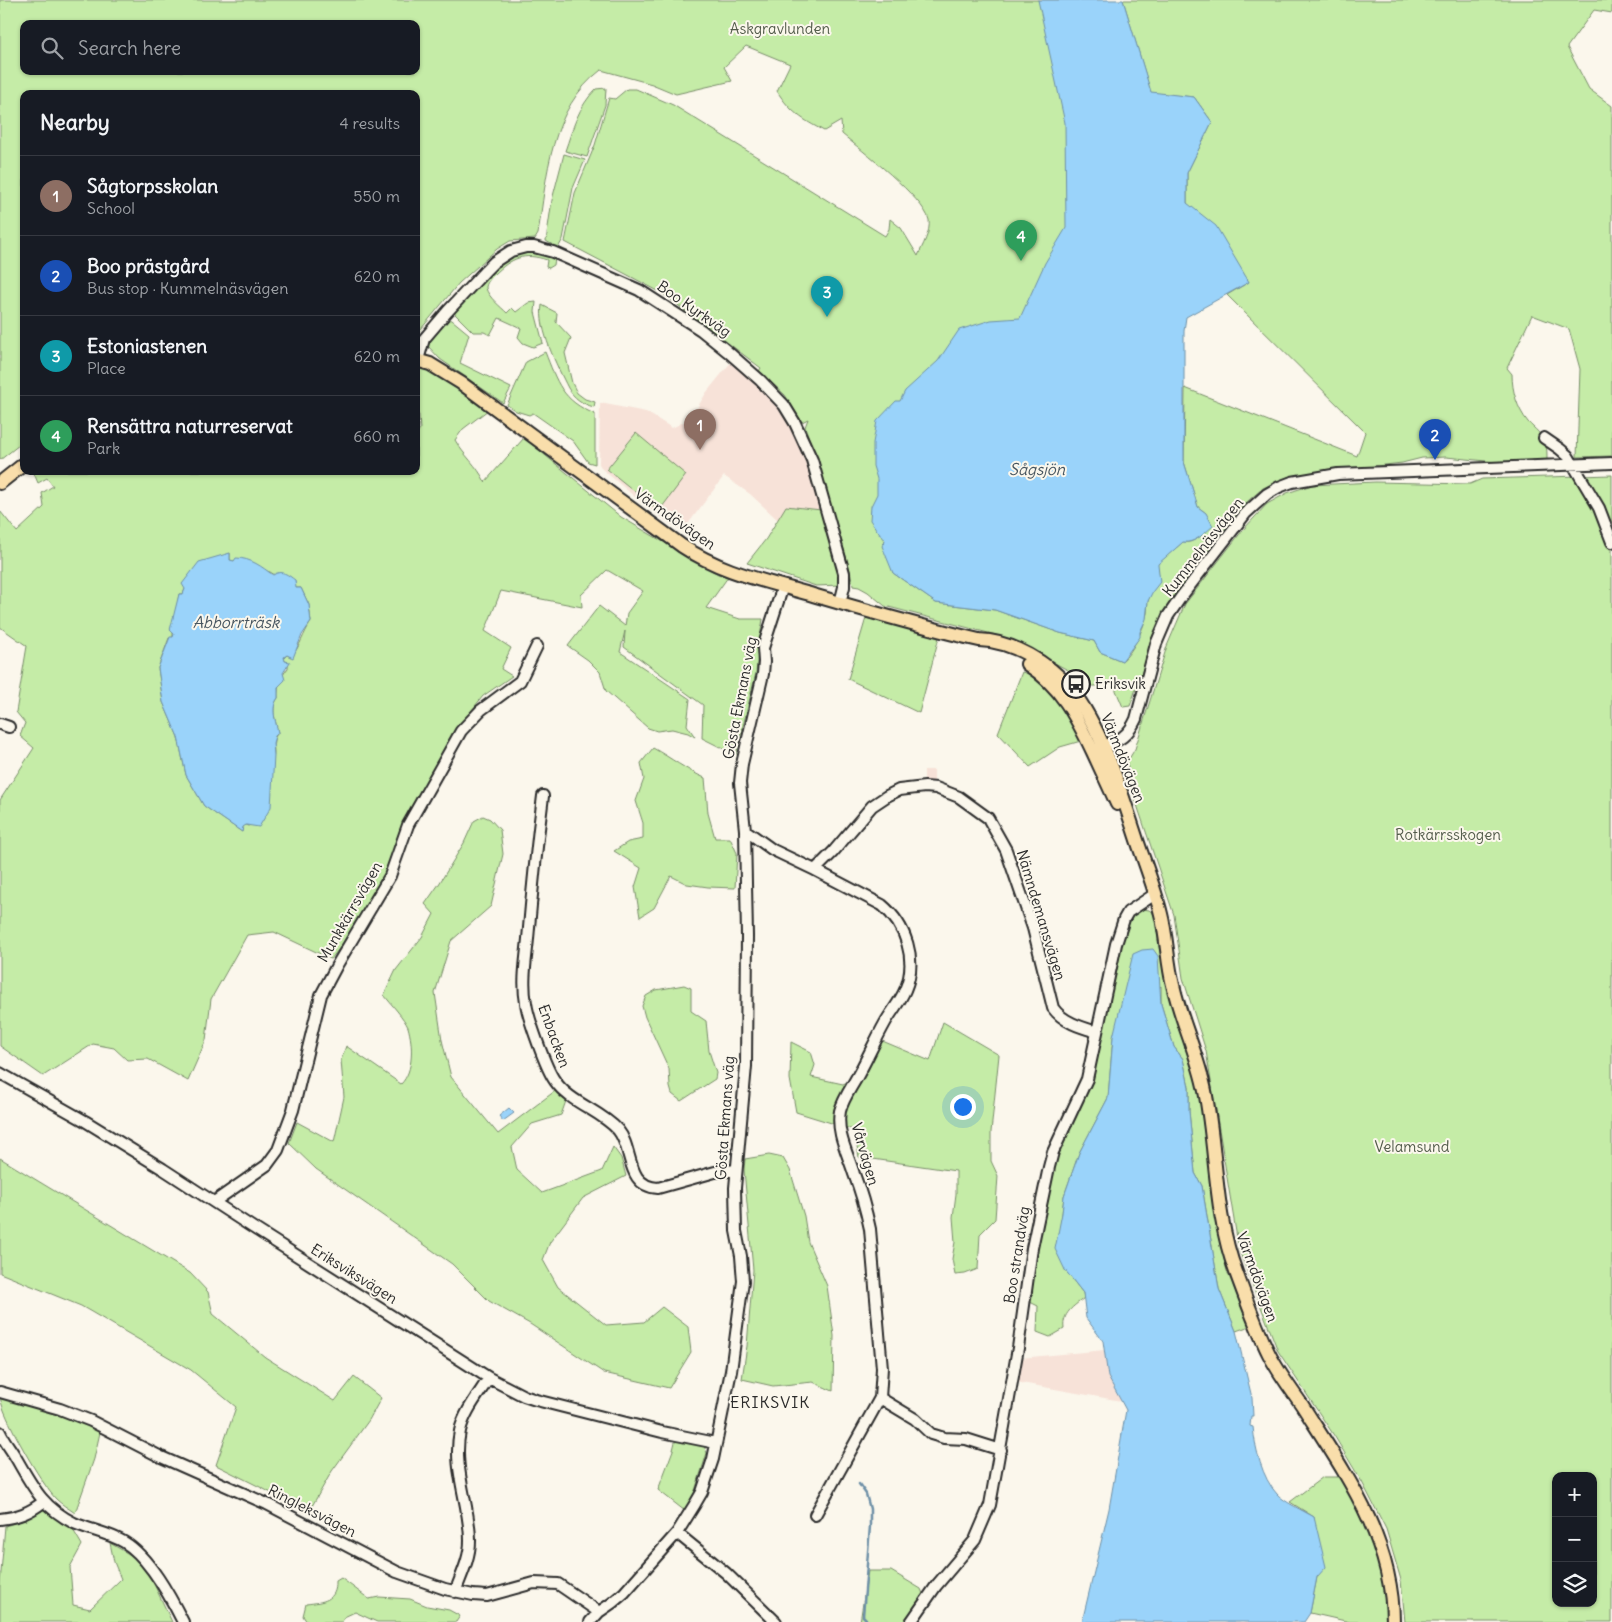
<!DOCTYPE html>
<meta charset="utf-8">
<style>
:root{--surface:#171b24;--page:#242831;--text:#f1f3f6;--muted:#9ea1a6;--line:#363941;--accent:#98999b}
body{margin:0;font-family:Delius,sans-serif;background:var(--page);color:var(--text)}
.controls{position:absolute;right:15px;bottom:15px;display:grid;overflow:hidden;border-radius:10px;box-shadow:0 1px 4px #0004}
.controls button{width:45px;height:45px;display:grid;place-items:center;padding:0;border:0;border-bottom:1px solid var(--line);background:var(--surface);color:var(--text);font:25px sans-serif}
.you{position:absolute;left:962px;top:1106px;width:18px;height:18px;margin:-12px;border:4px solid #fff;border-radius:50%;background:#1a73e8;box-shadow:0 0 0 8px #1a73e833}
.badge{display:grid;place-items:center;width:32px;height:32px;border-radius:50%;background:var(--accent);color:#fff;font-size:16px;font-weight:700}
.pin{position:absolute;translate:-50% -41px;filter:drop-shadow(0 1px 2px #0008)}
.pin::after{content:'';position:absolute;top:26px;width:18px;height:15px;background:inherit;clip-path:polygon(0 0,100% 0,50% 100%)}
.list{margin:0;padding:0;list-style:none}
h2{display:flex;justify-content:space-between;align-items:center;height:65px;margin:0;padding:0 20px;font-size:21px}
h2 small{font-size:16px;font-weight:400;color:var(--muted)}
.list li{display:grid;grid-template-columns:32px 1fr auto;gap:15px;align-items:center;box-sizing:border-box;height:80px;padding:0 20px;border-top:1px solid var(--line)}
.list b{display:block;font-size:19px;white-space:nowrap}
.list p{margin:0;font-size:16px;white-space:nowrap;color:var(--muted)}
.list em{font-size:16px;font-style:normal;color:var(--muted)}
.icon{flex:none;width:28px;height:28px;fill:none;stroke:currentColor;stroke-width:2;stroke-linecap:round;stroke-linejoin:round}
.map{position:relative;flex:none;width:1612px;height:1622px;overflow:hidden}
.search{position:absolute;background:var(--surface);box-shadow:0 1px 4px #0004;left:20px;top:20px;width:400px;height:55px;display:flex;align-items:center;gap:12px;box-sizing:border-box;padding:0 18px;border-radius:10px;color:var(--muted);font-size:19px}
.panel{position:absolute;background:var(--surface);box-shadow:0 1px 4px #0004;left:20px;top:90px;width:400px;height:385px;border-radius:10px}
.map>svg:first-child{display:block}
.built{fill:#f7e2d8}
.green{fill:#c5eca7;stroke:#788c69;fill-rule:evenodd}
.water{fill:#9ad3fa;stroke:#6e90a7}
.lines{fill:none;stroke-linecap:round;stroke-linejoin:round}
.stream{stroke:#6e90a7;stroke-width:2.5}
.minor-casing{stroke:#2b2b2b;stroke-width:14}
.major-casing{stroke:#2b2b2b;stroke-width:16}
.minor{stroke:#fbf7ec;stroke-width:10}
.major{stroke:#f9deab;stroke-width:12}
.labels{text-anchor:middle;stroke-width:4;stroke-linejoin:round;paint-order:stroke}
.park-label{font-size:15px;fill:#525b4a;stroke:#fbf7ec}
.street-label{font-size:15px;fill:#2b2b2b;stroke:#fbf7ec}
.poi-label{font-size:15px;fill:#2b2b2b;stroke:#fbf7ec;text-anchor:start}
.water-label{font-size:16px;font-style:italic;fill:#47555f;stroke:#fbf7ec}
.neighbourhood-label{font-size:16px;letter-spacing:1px;fill:#2b2b2b;stroke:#fbf7ec}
</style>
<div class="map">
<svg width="1612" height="1622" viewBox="0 0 1612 1622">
<rect width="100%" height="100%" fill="#fbf7ec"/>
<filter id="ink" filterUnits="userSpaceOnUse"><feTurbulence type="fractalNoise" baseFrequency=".02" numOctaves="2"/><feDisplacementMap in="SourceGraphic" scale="10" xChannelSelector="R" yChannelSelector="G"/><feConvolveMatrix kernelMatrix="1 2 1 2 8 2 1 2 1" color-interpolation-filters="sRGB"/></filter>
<g filter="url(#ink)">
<path class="built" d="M732 361 781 410 797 435 821 510 787 506 778 520 750 494 724 476 682 532 648 508 602 469 599 464 600 403 646 412 672 428 691 418 706 393Z
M924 770H934V782H924Z
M1105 1350 1108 1377 1121 1401 1016 1382 1020 1358Z"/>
<path class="green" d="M0 0H1075L1122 177 884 538 893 573 936 603 995 610 1060 633 1094 641 1100 652 1122 661C1132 653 1143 630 1146 617 1148 612 1147 606 1148 601 1151 587 1161 578 1157 564L1183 542C1194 544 1199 536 1207 531L1206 513 1198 507 1184 462 1185 388 1357 456 1365 432 1227 295 1249 282 1187 203V173L1212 122 1194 97 1151 93 1123 0H1612V13L1594 10 1567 47 1589 89 1612 106V456L1577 457 1580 369 1569 329 1532 315 1507 368 1512 374C1512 391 1517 408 1528 422 1534 429 1544 435 1546 444 1547 449 1547 455 1547 460L1497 462 1446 457 1422 458 1402 463 1290 476 1263 488 1248 501 1177 593 1159 623 1130 706 1123 707 1112 681 1099 686H1091L1081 677 1049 660 1027 646 996 635 885 606 868 592 859 587 853 586C849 558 837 532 829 504 822 478 815 452 805 427L808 419 802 422 785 395 759 371 761 368 662 293 565 242 575 193 595 145 609 98 615 99 627 89H636L673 105 885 236 889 229 890 219 901 228 918 256C922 246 931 232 929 220 924 198 861 150 842 134L841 121 824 131C802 119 791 113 777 91L790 64 746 46 724 67 732 81 676 94 652 84 601 70C550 109 547 175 538 234L535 239 510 241 497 249 459 283 416 335V94H24V441L0 460ZM24 24H416V71H24Z
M606 88 605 105 587 157 565 151C573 128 578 107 596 89Z
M564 154 585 160 573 188 563 239 558 248 546 241 552 200Z
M527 250 555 258 554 265 549 268 546 267 547 260C524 252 511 258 494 275 490 279 486 283 486 288 488 297 501 307 507 313L512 308 516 312 528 303 536 302 535 312 543 343 533 347 523 343 518 337 521 328 499 318 490 335 484 332H473L455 314 454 310 499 263 510 256Z
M542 305 557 313 556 322 571 338 565 353 572 383 577 393 585 399 595 402 594 407C582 404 574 398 568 388 557 366 538 329 542 305Z
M448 319 452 320 469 334 460 363 511 388 503 403 440 359 427 345 428 342 445 320Z
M545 352C557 382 562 401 595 414V464L588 462 573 441 533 413 529 415 516 411 507 405 526 362Z
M419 367C445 375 467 394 488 410L463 429 455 440C464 456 477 465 485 482L524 438 621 517 718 574 728 577 706 608 740 619H763L759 642 756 673 736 755 702 738 703 705 624 647 625 631 620 652 690 699 687 725 695 737 688 733 672 729 657 731 648 728 606 691 600 672 588 660 568 646 599 606 625 626 627 613 643 591 607 570 581 595 582 607 501 591 485 631 511 648 501 669 512 676 483 696 456 730 436 765 389 867 362 919 331 959 274 932 247 935 211 999 206 1040 188 1081 148 1059 127 1060 114 1048 93 1044 43 1076 0 1046V800L34 748 20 736 25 723 16 712 27 646 0 627V511L17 532 44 507 42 493 53 486 47 478 38 483 33 471H416V434L420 429 419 415 416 412V371ZM230 553V560L270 572 296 588H301L309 605 311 622C303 634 300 647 291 657L287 655 284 658 285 661 288 662V668C281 676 277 687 278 698 270 708 276 721 278 733 270 741 276 749 273 759 267 781 257 804 249 826L246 825 243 826 242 832 204 806 186 775 178 737 163 702 158 668 169 638 173 637V631L179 594H183L185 589Z
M636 433 686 475 659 511 607 469Z
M1612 475V1622H1405L1401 1580 1386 1529 1362 1482 1335 1437 1278 1351 1239 1250 1206 1051 1183 978 1174 915 1130 784 1127 762 1135 749 1167 646 1185 604 1242 531 1267 504 1287 493 1312 485 1375 482 1470 484 1482 479ZM1556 1476H1593V1603H1556Z
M786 506 821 510 840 573V585L816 586 747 563 766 539Z
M866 618 939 637 919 713 848 679Z
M1022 672C1050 678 1067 718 1081 741L1060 747 1030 767 998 733Z
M653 748C671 758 686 770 705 778L708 813 715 838H730L737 853 735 888 708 887 687 884 671 876 654 908 640 917 635 887 641 868 614 851 628 842 643 839V823L636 801 644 779 641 763Z
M483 816 490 819 500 830 503 854 491 906 451 941 435 993 442 1040 451 1077 498 1134 555 1091 566 1101 561 1115 532 1124 512 1147 517 1170 542 1193 602 1171 613 1147 621 1158 626 1176 583 1198 550 1242 543 1260 558 1287 606 1325 644 1322 662 1307 688 1327 691 1352 669 1388 604 1373 530 1324 489 1301 452 1264 316 1169 289 1143 297 1122 334 1142 344 1097 341 1060 346 1046 401 1084C414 1071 413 1044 408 1027 404 1018 391 1004 384 995L396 970 422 937 434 914 425 904 439 884 464 843 474 821Z
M1143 909 1149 910 1153 913 1155 918 1159 947 1167 985 1193 1066 1199 1092 1219 1239 1227 1271 1250 1326 1236 1331 1219 1289 1202 1186 1195 1173 1189 1111V1087L1183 1059 1174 1047 1161 1004V986L1113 1037 1108 1098 1079 1153 1064 1196 1061 1223 1065 1270 1083 1293 1084 1298C1073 1307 1062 1313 1064 1329L1050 1337 1037 1332 1038 1306 1028 1301 1035 1247 1051 1170 1058 1151 1090 1086 1112 980 1127 921 1131 914Z
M684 985 691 988V1011L706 1021 709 1051 716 1073 715 1079 681 1101 672 1094 670 1087 669 1069 645 1017 642 1006 646 996 656 990Z
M943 1022 999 1055 991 1132V1161L998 1176 995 1219 980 1234 978 1269 965 1274 955 1275 952 1259 955 1242 953 1217 956 1194V1171L859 1157 854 1130 796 1112 790 1079 791 1042 811 1052 815 1065 811 1077 843 1084 862 1075 880 1040 930 1061Z
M769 1155 783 1158 790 1170 804 1216 808 1242 827 1286 834 1336 833 1391 813 1382 773 1386 742 1379 747 1346 753 1270 744 1170 745 1159Z
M0 1158 190 1273 208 1292 213 1314 265 1357 335 1401 354 1377 381 1398 369 1420 332 1471 308 1513 262 1488 216 1465 236 1407 191 1370 81 1306 0 1273Z
M0 1396 59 1412 101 1428 94 1459 75 1513C68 1508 61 1504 56 1499 42 1485 1 1414 0 1396Z
M676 1438 704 1446 707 1453 692 1500 685 1511 658 1490 673 1450Z
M1323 1477H1340C1352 1498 1364 1519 1373 1543 1382 1568 1386 1595 1389 1622H1350L1310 1613 1317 1577 1314 1517 1290 1502Z
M45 1509 69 1523 82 1545 70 1567 73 1605 90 1609 121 1579 114 1562 110 1543 139 1560 152 1580 172 1622H0V1584L5 1526 24 1520Z
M868 1571H891L921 1589 923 1594 904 1622H860Z
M341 1578 369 1599 379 1597 410 1599 427 1606 449 1610 460 1616 456 1622H377L355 1612 344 1617 342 1622H307L303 1616 306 1604C323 1602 337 1601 336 1581Z"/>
<path class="water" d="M1038 0H1123L1151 92 1194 97 1212 122 1187 173V203L1216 226 1249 282 1186 317 1184 331V462L1198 507 1206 513 1213 526C1205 533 1194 544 1183 542L1158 564 1160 582 1153 591 1148 601 1146 619 1140 632V637L1122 661 1100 652 1094 641 1060 633 995 610 936 603 893 573 882 546 885 541 884 538 881 536 870 520 871 506 877 494V479L873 466V443L877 421 896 401H900L905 391 938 361 959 330 991 320 1020 318 1045 263 1066 228 1065 123Z
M230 553V560L234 561 236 558C251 558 262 567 273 575 282 569 288 575 295 580L296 588H301L309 605 311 622 302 635 293 658 287 655 284 657 285 661 290 662 283 673 285 680 278 687V698C270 708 276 721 278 733L275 736 273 743 274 756 271 807 259 827 246 825 243 827 242 832 204 806 186 775 178 737 163 702 158 668 170 637H173L174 634 170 630 179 594H183L185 589 182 584 199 562Z
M1153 949 1158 956 1161 1004 1174 1047 1183 1059 1189 1087V1111L1195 1173 1202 1186 1219 1289 1236 1331 1252 1398 1253 1416H1251L1250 1426 1253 1427C1255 1448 1262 1478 1277 1494 1284 1502 1304 1511 1314 1517L1326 1567 1317 1577 1310 1613 1304 1622H1082L1109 1509 1126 1410 1108 1377 1103 1341 1086 1318 1083 1293 1065 1270 1055 1249 1062 1213 1064 1196 1079 1153 1108 1098 1113 1037 1133 954 1142 950Z
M509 1108 514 1113 503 1121 499 1116Z"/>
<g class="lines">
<path class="stream" d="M859 1484 866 1494 870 1509V1526L863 1616 866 1619V1622"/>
<defs>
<path id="minor" d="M418 360 424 339 447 312 485 271 494 262 511 251 526 247H534L553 252 639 290 701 330 727 351 760 380 784 405 795 423 812 460 844 573V587L840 603
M1544 438 1560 449 1568 456 1599 508 1612 542
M0 724 9 727
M1098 749C1116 741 1127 739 1136 719L1156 644 1168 616 1181 597 1246 513 1267 494 1279 487 1292 482 1338 474 1612 463
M543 796C537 843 532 891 528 939 526 960 522 982 526 1003 528 1018 546 1069 555 1081 570 1103 600 1110 618 1130 634 1149 625 1186 658 1188L715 1172 736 1170
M745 830 773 850 815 870 882 905C906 925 918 960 905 990 900 1002 891 1012 885 1023 875 1041 867 1059 857 1077 851 1088 843 1099 840 1111 836 1133 848 1154 854 1174 861 1192 866 1210 870 1229L882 1368 880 1398 815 1515
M815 870 833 852 872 806 887 796 899 790 925 787 936 788 959 797 988 818 1006 850 1033 928 1053 1008C1063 1022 1080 1027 1097 1032
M0 1073 85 1121 163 1169 252 1227 489 1378 524 1396 536 1400 662 1432 716 1443
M214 1202 267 1165 278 1150 293 1110 321 995 337 965 390 876 408 825 461 731 481 710 520 681 537 646
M0 1392 60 1409 91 1421 159 1456 267 1504 397 1572 445 1589 473 1595 487 1596 534 1583 558 1584 599 1612
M880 1398 915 1419 931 1434 944 1438 966 1439 1001 1450
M0 1432C4 1441 11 1449 16 1458 33 1487 42 1507 74 1523 90 1530 109 1533 124 1542 149 1557 170 1596 183 1622
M0 1519C18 1517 29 1513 43 1502
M677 1533 726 1573 776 1622
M455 1592C461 1576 470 1558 470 1541 470 1504 452 1469 460 1431 464 1412 479 1394 489 1378
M590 1622 599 1612 612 1603 624 1593 677 1533 695 1504 702 1492 713 1459 731 1371 743 1281 741 1256 736 1231 735 1188 746 1066 747 936 745 830 740 783 742 764 763 674 764 662 763 648 783 586
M911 1622 936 1586 975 1540 990 1505 1018 1348 1032 1248 1049 1167 1053 1152 1087 1079 1116 944 1124 919 1128 912 1155 894"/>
<path id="major" d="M416 360 430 364 461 383 682 546C721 572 762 580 806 593 864 610 921 627 979 640 1012 641 1049 663 1070 688 1102 728 1121 791 1137 840 1145 864 1155 889 1161 914 1167 937 1167 962 1173 985 1181 1021 1198 1055 1205 1091 1217 1151 1214 1214 1236 1272 1246 1299 1256 1328 1269 1354 1278 1372 1291 1389 1302 1405 1345 1473 1393 1539 1393 1622
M0 483 24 464
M1027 664C1061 686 1076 716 1093 752 1101 769 1109 787 1117 804"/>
</defs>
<use href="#minor" class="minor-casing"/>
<use href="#major" class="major-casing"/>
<use href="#minor" class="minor"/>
<use href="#major" class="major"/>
</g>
</g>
<defs>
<symbol id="bus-ring" viewBox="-11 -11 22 22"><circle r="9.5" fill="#fbf7ec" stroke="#2b2b2b" stroke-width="1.5"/><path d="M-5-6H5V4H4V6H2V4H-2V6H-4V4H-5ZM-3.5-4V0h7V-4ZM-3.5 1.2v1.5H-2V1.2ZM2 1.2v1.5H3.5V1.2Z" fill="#2b2b2b"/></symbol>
</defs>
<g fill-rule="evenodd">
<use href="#bus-ring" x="1060" y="668" width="32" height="32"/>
</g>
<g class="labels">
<g class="park-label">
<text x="780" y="34">Askgravlunden</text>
<text x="1448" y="840">Rotkärrsskogen</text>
<text x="1412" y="1152">Velamsund</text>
</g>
<g class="street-label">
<text transform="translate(694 309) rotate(35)" y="5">Boo Kyrkväg</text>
<text transform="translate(675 519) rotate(35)" y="5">Värmdövägen</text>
<text transform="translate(1203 547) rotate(-52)" y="5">Kummelnäsvägen</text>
<text transform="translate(740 698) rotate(-79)" y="5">Gösta Ekmans väg</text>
<text transform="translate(1123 758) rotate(68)" y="5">Värmdövägen</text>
<text transform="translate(350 912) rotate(-60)" y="5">Munkkärrsvägen</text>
<text transform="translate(1041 915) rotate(73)" y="5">Nämndemansvägen</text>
<text transform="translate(554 1036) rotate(70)" y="5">Enbacken</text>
<text transform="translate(725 1118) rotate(-86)" y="5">Gösta Ekmans väg</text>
<text transform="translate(865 1154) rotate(74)" y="5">Vårvägen</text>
<text transform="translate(1017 1255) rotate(-81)" y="5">Boo strandväg</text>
<text transform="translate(354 1274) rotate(32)" y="5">Eriksviksvägen</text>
<text transform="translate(1257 1277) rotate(70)" y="5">Värmdövägen</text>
<text transform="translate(312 1511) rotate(27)" y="5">Ringleksvägen</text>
</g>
<g class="poi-label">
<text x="1095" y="689">Eriksvik</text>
</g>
<g class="water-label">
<text x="1037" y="475">Sågsjön</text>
<text x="236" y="628">Abborrträsk</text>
</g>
<g class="neighbourhood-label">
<text x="770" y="1408">ERIKSVIK</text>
</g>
</g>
</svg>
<div class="controls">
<button>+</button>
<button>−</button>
<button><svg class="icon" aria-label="layers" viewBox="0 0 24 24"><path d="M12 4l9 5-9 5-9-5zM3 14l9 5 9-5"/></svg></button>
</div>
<div class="you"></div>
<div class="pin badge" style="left:700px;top:450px;background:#8d6e63">1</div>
<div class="pin badge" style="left:1435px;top:460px;background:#1a4fb4">2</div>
<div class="pin badge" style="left:827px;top:317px;background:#0f9aa8">3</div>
<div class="pin badge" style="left:1021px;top:261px;background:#2e9e5b">4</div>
<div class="search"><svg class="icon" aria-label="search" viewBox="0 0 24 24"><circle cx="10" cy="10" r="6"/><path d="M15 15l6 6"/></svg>Search here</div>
<section class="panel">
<h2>Nearby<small>4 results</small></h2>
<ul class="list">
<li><span class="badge" style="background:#8d6e63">1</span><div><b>Sågtorpsskolan</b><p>School</p></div><em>550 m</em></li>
<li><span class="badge" style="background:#1a4fb4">2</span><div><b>Boo prästgård</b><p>Bus stop · Kummelnäsvägen</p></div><em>620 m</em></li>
<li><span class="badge" style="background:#0f9aa8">3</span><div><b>Estoniastenen</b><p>Place</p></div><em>620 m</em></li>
<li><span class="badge" style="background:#2e9e5b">4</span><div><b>Rensättra naturreservat</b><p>Park</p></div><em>660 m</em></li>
</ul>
</section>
</div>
